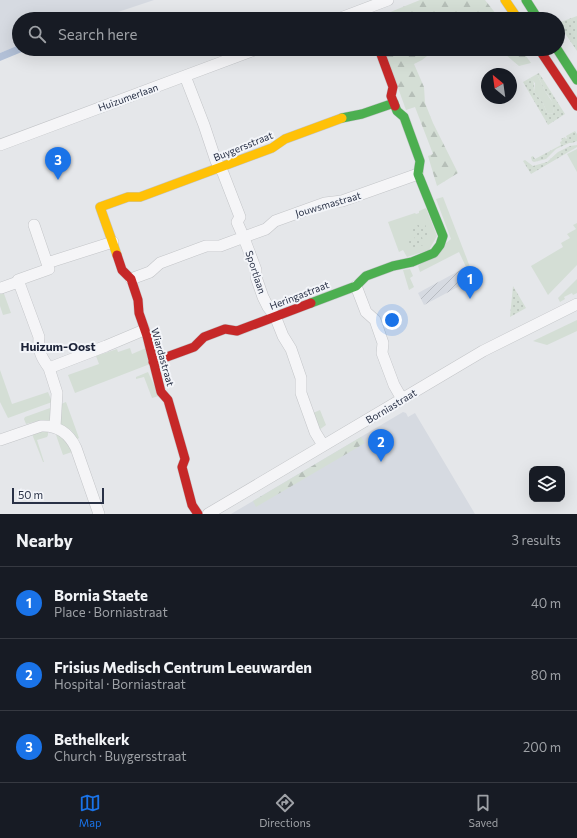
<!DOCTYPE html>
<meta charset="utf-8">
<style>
:root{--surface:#171b24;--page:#20242c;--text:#f1f3f6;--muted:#9ea1a6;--line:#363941;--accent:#1a73e8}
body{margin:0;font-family:Commissioner,sans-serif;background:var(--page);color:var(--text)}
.controls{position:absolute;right:12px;bottom:12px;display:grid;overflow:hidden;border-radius:8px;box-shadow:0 4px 16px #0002}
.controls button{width:36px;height:36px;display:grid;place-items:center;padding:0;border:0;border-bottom:1px solid var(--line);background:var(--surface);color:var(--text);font:20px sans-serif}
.compass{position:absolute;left:481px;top:68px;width:36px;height:36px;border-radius:50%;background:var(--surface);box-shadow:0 4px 16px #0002;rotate:331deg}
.scale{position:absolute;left:12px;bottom:10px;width:92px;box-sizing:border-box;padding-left:4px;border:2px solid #293146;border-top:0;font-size:11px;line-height:14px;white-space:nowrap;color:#293146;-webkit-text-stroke:3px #f3f5f9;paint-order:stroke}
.you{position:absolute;left:392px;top:320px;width:14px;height:14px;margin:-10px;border:3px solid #fff;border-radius:50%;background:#1a73e8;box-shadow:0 0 0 6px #1a73e833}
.badge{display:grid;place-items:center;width:26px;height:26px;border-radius:50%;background:var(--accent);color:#fff;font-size:13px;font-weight:700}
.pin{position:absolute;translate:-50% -33px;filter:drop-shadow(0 1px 2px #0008)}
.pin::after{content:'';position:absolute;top:21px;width:14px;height:12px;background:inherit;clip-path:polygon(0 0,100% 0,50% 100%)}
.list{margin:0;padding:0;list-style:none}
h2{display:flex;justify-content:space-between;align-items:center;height:52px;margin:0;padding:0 16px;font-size:17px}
h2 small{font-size:13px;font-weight:400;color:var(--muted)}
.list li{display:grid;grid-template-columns:26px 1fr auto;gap:12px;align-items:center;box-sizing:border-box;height:72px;padding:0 16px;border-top:1px solid var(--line)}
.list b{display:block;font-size:15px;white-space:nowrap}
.list p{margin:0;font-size:13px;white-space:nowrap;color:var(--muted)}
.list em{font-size:13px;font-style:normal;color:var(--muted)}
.icon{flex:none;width:22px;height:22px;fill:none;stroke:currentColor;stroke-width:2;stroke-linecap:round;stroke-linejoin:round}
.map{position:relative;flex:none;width:577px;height:514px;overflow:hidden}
.search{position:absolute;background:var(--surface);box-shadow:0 4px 16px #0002;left:12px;right:12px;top:12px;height:44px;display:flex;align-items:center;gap:10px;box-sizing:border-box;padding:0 14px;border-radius:22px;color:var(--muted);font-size:15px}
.sheet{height:268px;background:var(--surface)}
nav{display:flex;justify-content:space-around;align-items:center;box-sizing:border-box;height:56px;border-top:1px solid var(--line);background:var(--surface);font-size:11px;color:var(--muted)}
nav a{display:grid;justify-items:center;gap:2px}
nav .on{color:var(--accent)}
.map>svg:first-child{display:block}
.built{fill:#d6dae1}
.industrial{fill:url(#industrial-furrows)}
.grass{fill:#d4ded5}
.forest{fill:url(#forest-firs)}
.park{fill:url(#park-dots)}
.water{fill:#b2c0d7}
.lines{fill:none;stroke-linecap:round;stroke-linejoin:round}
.street-casing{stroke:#c3c5c8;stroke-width:12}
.fast-casing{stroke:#c3c5c8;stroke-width:10}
.slow-casing{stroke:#c3c5c8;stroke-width:10}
.jam-casing{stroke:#c3c5c8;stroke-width:10}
.street{stroke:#f5f5f7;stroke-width:11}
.fast{stroke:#4caf50;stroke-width:9}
.slow{stroke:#ffc107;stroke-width:9}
.jam{stroke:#c62828;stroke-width:9}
.labels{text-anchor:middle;stroke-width:4;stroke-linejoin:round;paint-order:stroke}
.street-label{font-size:10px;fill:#293146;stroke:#f3f5f9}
.quarter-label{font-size:12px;font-weight:bold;fill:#1b2237;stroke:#f3f5f9}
</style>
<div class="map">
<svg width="577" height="514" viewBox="0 0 577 514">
<defs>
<pattern id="industrial-furrows" width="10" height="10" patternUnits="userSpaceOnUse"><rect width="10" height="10" fill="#d6dae1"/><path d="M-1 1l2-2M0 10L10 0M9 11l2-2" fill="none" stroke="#b8bcc2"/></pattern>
<pattern id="forest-firs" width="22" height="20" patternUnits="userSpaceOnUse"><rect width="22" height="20" fill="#d4ded5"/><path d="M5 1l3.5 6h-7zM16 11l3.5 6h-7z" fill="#b6bfb8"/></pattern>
<pattern id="park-dots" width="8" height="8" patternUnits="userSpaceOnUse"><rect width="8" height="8" fill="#d4ded5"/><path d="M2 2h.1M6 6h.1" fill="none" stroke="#b6bfb8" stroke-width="1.8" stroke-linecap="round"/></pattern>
</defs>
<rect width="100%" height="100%" fill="#e5e7ea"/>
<path class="built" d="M0 0H154L118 12 102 19H19V45L0 53Z
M403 412 406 413 408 417 415 413 475 514H231Z"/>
<path class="industrial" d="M466 267 473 279 424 305 418 293Z"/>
<path class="grass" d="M537 74 545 91 553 103 554 113 550 114 547 113 543 103 534 92 535 83 530 78Z
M577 149V172L567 154Z
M443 197 470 267 467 269 459 252 420 272 418 266 451 239 436 199Z
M426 208 437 236 429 250 407 257 403 250 399 252 388 222 415 213 416 214 419 213V211Z
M577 223V265L548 295 531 266 563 247 561 243 570 238 567 234 576 229 573 225Z
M410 269 413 276 410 278 414 287 409 290 403 270Z
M577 279V293L573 295 572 293 564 297 565 299 560 302 558 298Z
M3 291 11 313 3 315 0 306V293Z
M577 320V331L547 345 533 341Z
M130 348 132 354 146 348 150 364 75 393 68 375 99 364 96 356 117 349 118 352Z
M0 370 12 404 48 392 52 402 8 418 0 402Z
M148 372 159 396 152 398 144 377 136 379V377Z
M66 402 79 438 77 439 71 430 60 424 61 404Z
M53 407 51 421H38L26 424 24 419 25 417Z
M320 410 326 425 319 430 313 413Z
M40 431H48V435L47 437 37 440 44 462H43L32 434Z
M56 435H58L65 439 72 452 63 455Z"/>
<path class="forest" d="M420 0H485L500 19H373Z
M384 49H436L422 60 414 64 424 87 425 103 433 123 458 173 437 186 428 156 433 154 415 107 406 110Z
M499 49H521L531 63 519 66Z
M361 437 365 443 256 507 253 501Z"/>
<path class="park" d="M577 16V51L558 23Z
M539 73 565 114 548 125 523 82 530 78C536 81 533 86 534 92L543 103 547 113 550 114 554 113V112L551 99 545 91 537 74Z
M575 131 577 134V141L572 143H569L556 149 546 159 534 162 532 161 531 157 533 156 535 159 561 145 560 142 562 141 561 139 565 137 566 139 567 138 566 136Z
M577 145V147L531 174 523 161 525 160 533 166 547 162 558 152 570 146Z
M425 223 428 236 422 237 424 245 409 248 408 241 415 239 412 229 418 227 417 225Z
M513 286 526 308 510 317Z"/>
<path class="water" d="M19 45V49H29L0 61V53Z"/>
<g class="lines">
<defs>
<path id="street" d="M338 19 388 0
M185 76 204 125 216 161 223 173 240 217 237 222 244 238 256 270V277L263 297 268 307 275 316 283 336 291 349 301 378V393L315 432 323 445
M0 145 257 49
M34 225 49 269 18 280 39 337C38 351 41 357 49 368
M47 263 113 242
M131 279 150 272 160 263 206 246H220L266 229 275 221 325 203 342 201 418 174
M356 286 366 312 375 320 383 343 382 353 394 385 402 399
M1 288 18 282
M55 427 57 393 49 368 106 346 144 330
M0 440 41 426C57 425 69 433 76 448L99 514
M208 514 483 351 577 304"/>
<path id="fast" d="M526 0 538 19
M557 49 577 80
M342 118 362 114 394 103
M311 303 356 286 366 276 393 266 412 262 434 253 440 245 443 236 418 174 420 161 404 117 397 111 395 106"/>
<path id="slow" d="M505 0 518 19
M117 255 100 207 128 197H140L272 148 285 139 342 118"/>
<path id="jam" d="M379 49 393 87 391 96 395 106
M539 49 577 106
M117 255 122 270 131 279 138 300 139 313 147 336 161 392 168 400 185 459 182 467 192 505 198 514
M153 362 194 347 204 337 225 329 237 331 311 303"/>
</defs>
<use href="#street" class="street-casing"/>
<use href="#fast" class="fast-casing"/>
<use href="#slow" class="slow-casing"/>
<use href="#jam" class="jam-casing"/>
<use href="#street" class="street"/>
<use href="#fast" class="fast"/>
<use href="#slow" class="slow"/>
<use href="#jam" class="jam"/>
</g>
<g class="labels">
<g class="street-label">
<text transform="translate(128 97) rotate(-20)" y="4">Huizumerlaan</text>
<text transform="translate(243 146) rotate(-22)" y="4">Buygersstraat</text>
<text transform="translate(328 204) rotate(-16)" y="4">Jouwsmastraat</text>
<text transform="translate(256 272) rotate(72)" y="4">Sportlaan</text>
<text transform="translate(299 295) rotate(-21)" y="4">Heringastraat</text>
<text transform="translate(163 357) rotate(74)" y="4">Wiardastraat</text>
<text transform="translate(391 406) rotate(-31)" y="4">Borniastraat</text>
</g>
<g class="quarter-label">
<text x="58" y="351">Huizum-Oost</text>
</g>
</g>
</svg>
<div class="controls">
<button><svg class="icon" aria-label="layers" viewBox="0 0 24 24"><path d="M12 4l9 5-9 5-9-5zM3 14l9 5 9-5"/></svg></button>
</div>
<svg class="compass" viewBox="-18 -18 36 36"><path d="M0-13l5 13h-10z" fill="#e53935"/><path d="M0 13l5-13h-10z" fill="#9ea1a6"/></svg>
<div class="scale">50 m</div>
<div class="you"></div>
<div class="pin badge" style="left:470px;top:299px">1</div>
<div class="pin badge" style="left:381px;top:462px">2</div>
<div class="pin badge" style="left:58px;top:180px">3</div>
<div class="search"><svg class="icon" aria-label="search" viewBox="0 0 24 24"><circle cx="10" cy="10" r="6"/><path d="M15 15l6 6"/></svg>Search here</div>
</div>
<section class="sheet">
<h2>Nearby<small>3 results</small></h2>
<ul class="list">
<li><span class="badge">1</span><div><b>Bornia Staete</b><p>Place · Borniastraat</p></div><em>40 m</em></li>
<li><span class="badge">2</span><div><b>Frisius Medisch Centrum Leeuwarden</b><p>Hospital · Borniastraat</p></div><em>80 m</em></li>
<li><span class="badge">3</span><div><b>Bethelkerk</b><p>Church · Buygersstraat</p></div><em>200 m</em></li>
</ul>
</section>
<nav>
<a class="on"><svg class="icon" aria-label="map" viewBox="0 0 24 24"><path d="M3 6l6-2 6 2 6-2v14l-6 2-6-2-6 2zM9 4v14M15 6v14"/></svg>Map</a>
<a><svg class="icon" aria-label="directions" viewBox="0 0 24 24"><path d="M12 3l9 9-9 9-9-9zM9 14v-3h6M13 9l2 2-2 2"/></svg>Directions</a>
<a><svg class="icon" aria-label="saved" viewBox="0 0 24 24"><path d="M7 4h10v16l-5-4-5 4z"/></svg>Saved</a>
</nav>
